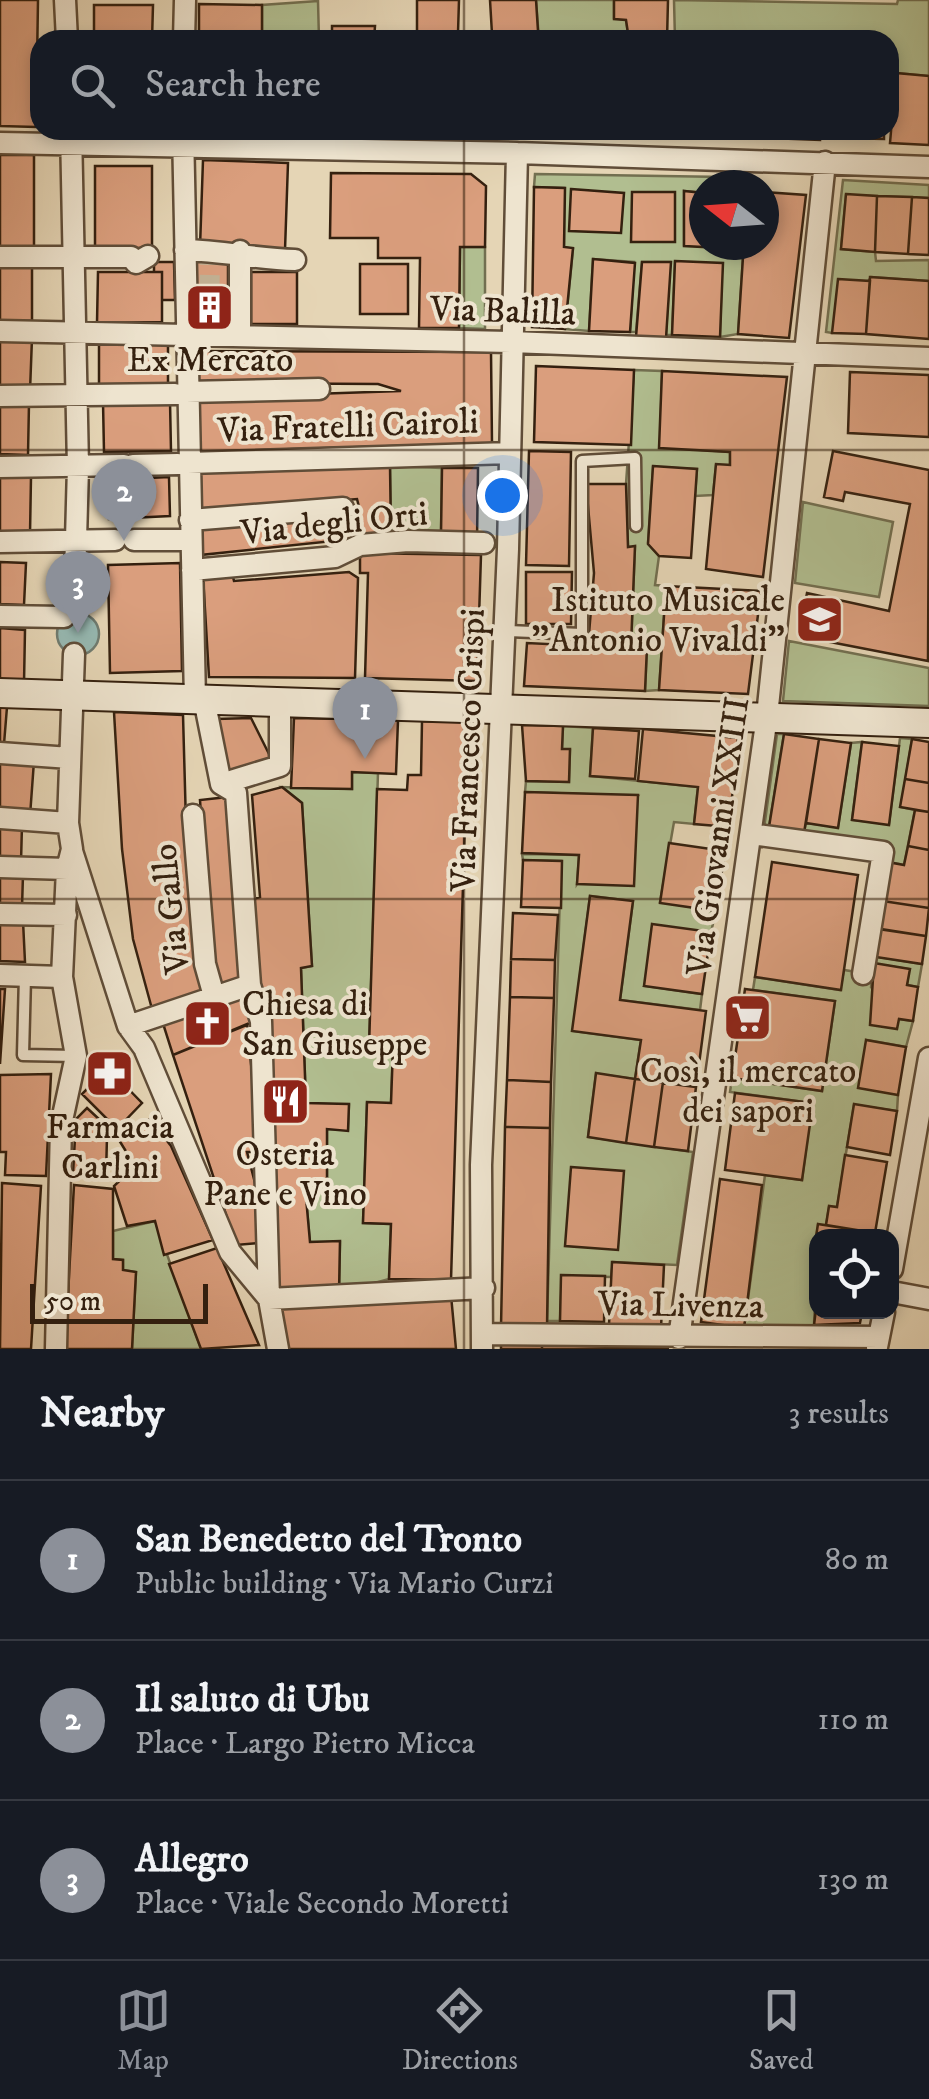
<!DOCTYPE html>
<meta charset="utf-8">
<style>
:root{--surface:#171b24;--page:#20242c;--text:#f1f3f6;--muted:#9ea1a6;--line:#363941;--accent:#8c9099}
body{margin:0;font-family:"IM FELL DW Pica",serif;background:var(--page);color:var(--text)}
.controls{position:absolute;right:30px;bottom:30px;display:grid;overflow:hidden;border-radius:20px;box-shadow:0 5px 15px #0003}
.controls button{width:90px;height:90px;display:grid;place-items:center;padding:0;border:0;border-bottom:2px solid var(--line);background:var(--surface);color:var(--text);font:50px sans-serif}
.compass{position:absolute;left:689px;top:170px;width:90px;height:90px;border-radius:50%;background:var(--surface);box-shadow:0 5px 15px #0003;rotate:287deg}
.scale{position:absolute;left:30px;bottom:25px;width:178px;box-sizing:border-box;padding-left:10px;border:5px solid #34200f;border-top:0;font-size:28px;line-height:35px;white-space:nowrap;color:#34200f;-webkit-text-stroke:8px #eee4cf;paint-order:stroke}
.you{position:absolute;left:502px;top:495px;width:35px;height:35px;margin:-25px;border:8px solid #fff;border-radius:50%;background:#1a73e8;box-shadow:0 0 0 15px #1a73e833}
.badge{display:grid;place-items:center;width:65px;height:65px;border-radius:50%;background:var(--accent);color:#fff;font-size:32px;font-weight:700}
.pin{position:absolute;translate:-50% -82px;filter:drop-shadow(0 2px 5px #0008)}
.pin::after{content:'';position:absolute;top:52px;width:35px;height:30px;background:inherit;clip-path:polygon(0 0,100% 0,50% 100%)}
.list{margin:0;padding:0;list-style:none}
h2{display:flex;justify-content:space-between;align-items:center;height:130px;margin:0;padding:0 40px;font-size:42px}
h2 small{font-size:32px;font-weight:400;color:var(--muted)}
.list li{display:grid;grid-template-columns:65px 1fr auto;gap:30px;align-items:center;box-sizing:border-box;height:160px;padding:0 40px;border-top:2px solid var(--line)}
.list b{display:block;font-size:38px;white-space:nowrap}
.list p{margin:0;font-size:32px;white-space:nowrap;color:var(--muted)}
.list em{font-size:32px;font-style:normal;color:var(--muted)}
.icon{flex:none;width:55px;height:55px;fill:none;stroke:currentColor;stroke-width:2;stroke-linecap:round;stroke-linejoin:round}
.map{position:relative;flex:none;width:929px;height:1349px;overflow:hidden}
.search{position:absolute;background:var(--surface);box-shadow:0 5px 15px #0003;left:30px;right:30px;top:30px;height:110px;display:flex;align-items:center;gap:25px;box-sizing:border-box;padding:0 35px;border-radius:30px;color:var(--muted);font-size:38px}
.sheet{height:610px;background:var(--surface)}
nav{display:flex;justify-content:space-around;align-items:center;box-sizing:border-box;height:140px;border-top:2px solid var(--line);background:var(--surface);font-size:28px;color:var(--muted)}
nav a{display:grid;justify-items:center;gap:5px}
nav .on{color:var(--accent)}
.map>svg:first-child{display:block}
.green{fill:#b1be90;stroke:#726f50;stroke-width:2.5}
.water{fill:#96b8b1;stroke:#6f7b70;stroke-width:2.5}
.building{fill:#da9e7d;stroke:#34200f;stroke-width:2.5}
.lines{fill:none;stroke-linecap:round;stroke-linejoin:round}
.street-tunnel{stroke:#c2b194;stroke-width:20;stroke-dasharray:20 10;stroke-linecap:butt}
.lane-casing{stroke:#604d38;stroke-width:15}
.street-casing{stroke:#604d38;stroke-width:25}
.secondary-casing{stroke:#34200f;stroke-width:32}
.lane{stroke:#eee4cf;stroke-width:10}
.street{stroke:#eee4cf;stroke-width:20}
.secondary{stroke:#eee4cf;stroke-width:28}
.grid{fill:none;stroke:#34200f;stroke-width:2.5;stroke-opacity:0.55}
.labels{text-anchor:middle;stroke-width:8;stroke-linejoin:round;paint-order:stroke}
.street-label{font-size:35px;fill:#34200f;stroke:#eee4cf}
.poi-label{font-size:35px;fill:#34200f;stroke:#eee4cf}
</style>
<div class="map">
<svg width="929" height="1349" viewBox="0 0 929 1349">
<rect width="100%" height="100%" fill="#e5d5b5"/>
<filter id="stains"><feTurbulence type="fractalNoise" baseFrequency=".002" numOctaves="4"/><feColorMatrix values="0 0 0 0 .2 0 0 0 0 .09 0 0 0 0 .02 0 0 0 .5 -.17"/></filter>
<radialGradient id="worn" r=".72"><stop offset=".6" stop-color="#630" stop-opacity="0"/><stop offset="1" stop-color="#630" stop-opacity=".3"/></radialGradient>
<path class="green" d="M536 0H614V18L626 20 629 40H539Z
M674 0 897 4 898 0H929V76L896 73 895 64H889V40H675Z
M318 1 319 40H262V5Z
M535 174 725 177 724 185H704V193L684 191V245L722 248 723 255 743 257 738 334 720 337 722 264 675 262 672 335H666L670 262H642L636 332H630L634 262 593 259 589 331 565 329 573 249 564 247V188L534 187Z
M843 180 929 185V198L846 195 841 249 875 252 876 261 929 260V281L871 277 832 333 826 332Z
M460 247H485V329L459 328Z
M634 370 662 371 660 447 730 452V465H716L713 495 695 496 697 469 653 467 648 543 659 556 655 585 666 586 659 690 645 691 647 647 631 646 635 547H628L626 484Z
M390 466 442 468 441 534 391 535Z
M803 502 893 522 879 597 795 583Z
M789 641 929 668V706L783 701Z
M563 726 593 728 590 776 698 787 694 824 674 822 660 902 716 911 711 932 645 986 702 994 700 1010 620 1000 633 901 590 896 573 1031 641 1040 635 1079 596 1074 588 1137 693 1152 677 1265 613 1262 611 1277 562 1276 560 1321H547L561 861 523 860 522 854 579 855 577 884 638 796 525 792 526 781 569 782 570 750 562 749Z
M777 734H784L769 827 804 832 806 823 838 827 851 743 862 742 852 820 889 824 900 738 912 739 901 807 915 810 904 865 763 836Z
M352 772 378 773 369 1046 393 1048 391 1103H367L363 1223 391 1224 389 1279 339 1293 340 1242H310L305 1186 327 1183V1129L348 1130 349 1105 306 1103 301 968 312 966 302 803 282 787 352 789Z
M866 955 922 964 918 987 907 985 909 969 874 964 871 987 899 1019 913 1021 906 1047 867 1040 898 1095 897 1111 854 1105 837 1207H829L826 1225H818L814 1325 744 1328 765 1175 802 1180 812 1103 730 1092 732 1078 822 1091 835 1001 753 990 755 977 840 990 844 970 863 973Z
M155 1221 201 1349H132L136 1272 123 1270V1260L113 1259V1231Z"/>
<path class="water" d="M57 634a21 21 0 1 1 42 0a21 21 0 1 1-42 0Z"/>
<path class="building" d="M0 0H38L36 127 0 126Z
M417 0H459L458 33H417Z
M490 0H536L538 31 492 34Z
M614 0H668L667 40H629L626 20 614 19Z
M199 4 262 5V40H199Z
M94 5H153L152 40H94Z
M332 26H375L374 40H332Z
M896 73 929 76V145L890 143Z
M358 130H625V138Z
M714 130H820V140L714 136Z
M841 130H884V139L840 138Z
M0 155H34V247H0Z
M203 160 288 163 285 250 200 247Z
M95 166H152V248H95Z
M331 173 471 174 486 186 485 247H460L459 328H419L420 258H378V238H330Z
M534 187 565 188 564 247 573 248 565 329 532 327Z
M571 189 624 193 621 233 569 231Z
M684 191 704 193V245L722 248 684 246Z
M632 192H675V242H631Z
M764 192 806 195 789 338 738 334 743 257 729 255V245H764Z
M846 194 877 196 875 252 841 249Z
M877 196 912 197 908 254 875 252Z
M912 197 929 198V255L908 254Z
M192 253H228V325H192Z
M593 259 635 263 630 332 589 331Z
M675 261 723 263 720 337 672 335Z
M154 262H174L175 300H162V272H154Z
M642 262H671L666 338 636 337Z
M360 264H408V314H360Z
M0 265H32V321H0Z
M98 272H162V322L97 323Z
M251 272H297V324H251Z
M870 277 929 281V339L866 334Z
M838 279 870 281 866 334 832 333Z
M0 337 32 338 30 391 0 389Z
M99 339 168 340V387H99Z
M196 351 491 352 492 443 197 452 195 398 401 391 378 384 196 383Z
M536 366 634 370 631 445 534 442Z
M662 371 787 377 763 577 706 569 716 464 730 465V452L659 448Z
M850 372 929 375V437L848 433Z
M170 401 171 451 104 452 103 402Z
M0 403H29L28 455 0 454Z
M529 451 571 452 569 566 526 565Z
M833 451 929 470 928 661 799 636 807 593 889 611 910 504 845 492 843 501 824 497Z
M390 466 391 535 200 555 198 527 360 511 357 499 201 512 199 473Z
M653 466 697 469 691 558 659 556 648 544Z
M442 468H478L477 541 441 534Z
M0 476 31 477 30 534 0 533Z
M169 477 170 516 109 519 107 480Z
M586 484H626L628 547 635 546 631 646 647 647 645 691 524 686 527 643 588 646 594 573Z
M360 553 481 555 477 681 365 678 368 573H360Z
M0 562 26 563 24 605 0 604Z
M180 563 182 671 110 673 108 565Z
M349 572 358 578 355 678 209 677 203 576 232 573 234 581Z
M526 572H572L571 624H526Z
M666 586 761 591 748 694 659 690Z
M0 628 25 630 24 683 0 682Z
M0 706 7 707 4 744 0 743Z
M114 712 183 715 186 824 208 992 152 1009 133 939 122 849Z
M251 718 271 758 225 776 216 719Z
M294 718 398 720 396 774 352 772V789L291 788Z
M422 721 468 722 451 1280 389 1279 391 1224 363 1223 367 1102 391 1103 393 1048 369 1047 377 789 407 790 408 775H421Z
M522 725 563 726 562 749H570L569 782 526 781Z
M593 728 639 731 635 779 590 776Z
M643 729 738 738 729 827 694 824 698 787 638 781Z
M784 734 819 739 804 833 769 827Z
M819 739 851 743 838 828 806 823Z
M912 739 929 742V783L905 779Z
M862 742 899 746 889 825 852 820Z
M0 759 34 761 30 816 0 814Z
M905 779 929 783V812L900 807Z
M282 787 302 803 312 966 301 968 306 1103 349 1104 348 1131 327 1129V1183L305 1186 310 1242 340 1241 339 1293 278 1296 253 899 260 897 252 795Z
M525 792 638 795 634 886 577 884 579 855 522 853Z
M228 797 242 980 218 986 212 979 200 800Z
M915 810 929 812V850L908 846Z
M0 824 22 825 21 862 0 861Z
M669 843 725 851 716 911 660 903Z
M908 846 929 850V908L876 900 882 861 904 865Z
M523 860 562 861 561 908 521 907Z
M772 862 858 875 841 990 755 977Z
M0 874 23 875 22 907 0 906Z
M590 896 633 901 620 1000 706 1011 696 1087 635 1079 641 1040 572 1031Z
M876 900 929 908 926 936 871 928Z
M513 913 558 915 555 960 511 959Z
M0 920 23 921 25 962 0 961Z
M652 924 711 932 702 994 644 986Z
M881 929 926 936 922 964 876 957Z
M511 959 555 960 554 998 510 997Z
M874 963 910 969 907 985 918 987 913 1021 899 1019 897 1029 870 1025Z
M0 989H5L0 1064Z
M243 989 254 1022 173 1055 160 1014Z
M745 989 835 1001 822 1091 732 1078Z
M510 997 554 998 551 1082 507 1080Z
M247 1024 260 1152H247L262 1210 258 1243 236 1245 173 1055Z
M866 1040 906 1047 898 1095 858 1088Z
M108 1068 142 1103 117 1129 82 1094Z
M596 1073 635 1079 626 1143 588 1137Z
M51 1074 46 1176 5 1175 6 1152H0V1075Z
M635 1079 663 1082 654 1147 626 1143Z
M507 1080 551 1082 550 1128 505 1127Z
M663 1082 696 1087 688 1151 654 1147Z
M735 1093 813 1103 802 1180 725 1170Z
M854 1104 897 1111 890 1155 847 1147Z
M87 1108 113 1132 107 1136 106 1176 73 1174 76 1119Z
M150 1119 171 1146 213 1240 164 1255 155 1221 127 1226 114 1186 135 1166 119 1140Z
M505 1127 550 1128 547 1328 501 1327Z
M845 1155 887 1162 875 1233 826 1225 829 1206 837 1207Z
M571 1167 624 1171 618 1250 565 1246Z
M720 1179 762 1185 744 1328 701 1322Z
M2 1183 41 1186 31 1349H0Z
M74 1185 113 1189V1259L123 1260V1270L136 1272 132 1349H65Z
M818 1224 875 1233V1236H816L814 1249Z
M217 1248 259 1345 201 1349 169 1264Z
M612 1262 664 1265 661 1328 609 1325Z
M561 1275 605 1276 604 1322 560 1321Z
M451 1295 456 1349H284L279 1304Z
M816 1309 862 1312 860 1323 814 1325Z
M501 1344 542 1345V1349H501Z
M542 1345 669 1348 542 1349Z"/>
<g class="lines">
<path class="street-tunnel" d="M209 325 210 253"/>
<defs>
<path id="lane" d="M505 631 582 634V461L635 458 636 526
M25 976 23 1055 76 1056"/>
<path id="street" d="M65 0 67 40
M184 40 185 0
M71 130 78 467 74 612
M183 130 195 700
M0 143 517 153 929 167
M185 250C224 251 256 259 295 260
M0 257H131L136 263 148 256
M0 331 511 342 929 358
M240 336V251
M186 392 319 389
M0 396 175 394
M188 463 510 453
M133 465 178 464
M0 467 124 465
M190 520 343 508
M134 540H182
M0 542 115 540
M192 570 335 557 360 545 408 541 484 543
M0 616 64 617
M206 709 221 784 236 793 250 985 261 1021 269 1299 484 1288
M0 753 70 758
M221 784 280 766V711
M193 815 205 964 214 996
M0 818 68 823
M751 834 883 852 863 974
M72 851 128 1026 144 1048 230 1252 269 1299 278 1349
M0 867 67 869
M0 914 66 915
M0 975 62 977
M128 1026 250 985
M892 1269 929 1058
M892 1292 929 1299
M482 1334 879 1337
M679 1338 767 716 825 162
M877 1347 884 1312
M56 1349 61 1125 76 1056 62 977 67 869 72 849 68 823 74 654
M482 1349 481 1165 508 549 517 153"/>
<path id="secondary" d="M0 693 929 723"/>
</defs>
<use href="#lane" class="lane-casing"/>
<use href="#street" class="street-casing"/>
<use href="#secondary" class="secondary-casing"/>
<use href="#lane" class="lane"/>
<use href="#street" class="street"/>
<use href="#secondary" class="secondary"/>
</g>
<path class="grid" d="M464 0V40M464 130V1349M0 450H929M0 899H929"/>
<defs>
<symbol id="building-square" viewBox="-11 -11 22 22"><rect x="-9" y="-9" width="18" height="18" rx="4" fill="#8f2418" stroke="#eee4cf"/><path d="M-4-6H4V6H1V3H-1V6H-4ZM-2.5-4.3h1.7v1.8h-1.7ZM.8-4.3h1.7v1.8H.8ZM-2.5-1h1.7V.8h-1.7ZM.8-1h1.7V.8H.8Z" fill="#fff"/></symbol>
<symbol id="school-square" viewBox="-11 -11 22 22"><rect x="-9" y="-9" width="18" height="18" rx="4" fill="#8f2418" stroke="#eee4cf"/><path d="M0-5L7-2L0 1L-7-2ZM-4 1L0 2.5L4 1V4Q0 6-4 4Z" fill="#fff"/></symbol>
<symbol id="supermarket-square" viewBox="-11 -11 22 22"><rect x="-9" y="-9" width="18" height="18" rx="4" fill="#8f2418" stroke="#eee4cf"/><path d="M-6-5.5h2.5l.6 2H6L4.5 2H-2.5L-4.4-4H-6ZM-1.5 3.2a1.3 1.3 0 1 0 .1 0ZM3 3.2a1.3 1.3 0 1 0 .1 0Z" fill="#fff"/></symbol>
<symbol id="church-square" viewBox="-11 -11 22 22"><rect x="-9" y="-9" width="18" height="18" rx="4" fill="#8f2418" stroke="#eee4cf"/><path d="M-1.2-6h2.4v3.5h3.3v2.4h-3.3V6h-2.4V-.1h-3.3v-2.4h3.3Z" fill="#fff"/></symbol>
<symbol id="pharmacy-square" viewBox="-11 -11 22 22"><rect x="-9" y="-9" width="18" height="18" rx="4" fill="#8f2418" stroke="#eee4cf"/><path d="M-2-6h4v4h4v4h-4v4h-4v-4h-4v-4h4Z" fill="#fff"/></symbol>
<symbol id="restaurant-square" viewBox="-11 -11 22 22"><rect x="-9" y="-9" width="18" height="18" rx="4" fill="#8f2418" stroke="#eee4cf"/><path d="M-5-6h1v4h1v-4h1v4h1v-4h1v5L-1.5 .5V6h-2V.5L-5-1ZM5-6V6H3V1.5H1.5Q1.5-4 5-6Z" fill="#fff"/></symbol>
</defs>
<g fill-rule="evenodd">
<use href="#building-square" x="182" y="280" width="55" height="55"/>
<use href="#school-square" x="792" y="592" width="55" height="55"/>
<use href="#supermarket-square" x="720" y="990" width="55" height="55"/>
<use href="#church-square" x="180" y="996" width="55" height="55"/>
<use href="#pharmacy-square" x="82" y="1046" width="55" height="55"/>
<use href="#restaurant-square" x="258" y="1074" width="55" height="55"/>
</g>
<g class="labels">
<g class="street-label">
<text transform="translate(503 310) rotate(2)" y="12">Via Balilla</text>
<text transform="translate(348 425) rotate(-2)" y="12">Via Fratelli Cairoli</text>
<text transform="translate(334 522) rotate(-6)" y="12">Via degli Orti</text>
<text transform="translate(467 750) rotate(-88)" y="12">Via Francesco Crispi</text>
<text transform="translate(717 836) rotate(-82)" y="12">Via Giovanni XXIII</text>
<text transform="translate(170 909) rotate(-96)" y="12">Via Gallo</text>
<text transform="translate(681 1304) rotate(1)" y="12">Via Livenza</text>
</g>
<g class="poi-label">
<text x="210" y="371">Ex Mercato</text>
<text x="785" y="611" text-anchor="end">Istituto Musicale<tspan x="785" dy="40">"Antonio Vivaldi"</tspan></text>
<text x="242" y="1015" text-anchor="start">Chiesa di<tspan x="242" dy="40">San Giuseppe</tspan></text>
<text x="748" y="1082">Così, il mercato<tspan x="748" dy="40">dei sapori</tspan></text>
<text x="110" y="1138">Farmacia<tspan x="110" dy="40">Carlini</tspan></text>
<text x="285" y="1165">Osteria<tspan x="285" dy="40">Pane e Vino</tspan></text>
</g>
</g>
<rect width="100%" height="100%" filter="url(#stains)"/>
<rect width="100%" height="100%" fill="url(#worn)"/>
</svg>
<div class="controls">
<button><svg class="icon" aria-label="locate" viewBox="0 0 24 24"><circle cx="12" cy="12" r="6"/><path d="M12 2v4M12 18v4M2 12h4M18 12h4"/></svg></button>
</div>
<svg class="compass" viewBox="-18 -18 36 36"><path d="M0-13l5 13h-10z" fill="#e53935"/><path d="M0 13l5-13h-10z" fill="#9ea1a6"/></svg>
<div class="scale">50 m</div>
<div class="you"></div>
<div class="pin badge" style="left:365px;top:759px">1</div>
<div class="pin badge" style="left:124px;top:541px">2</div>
<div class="pin badge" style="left:78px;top:633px">3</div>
<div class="search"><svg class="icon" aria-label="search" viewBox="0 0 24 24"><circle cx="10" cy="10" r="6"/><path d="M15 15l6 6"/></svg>Search here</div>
</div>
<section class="sheet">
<h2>Nearby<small>3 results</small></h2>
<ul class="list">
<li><span class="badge">1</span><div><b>San Benedetto del Tronto</b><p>Public building · Via Mario Curzi</p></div><em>80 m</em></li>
<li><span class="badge">2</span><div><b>Il saluto di Ubu</b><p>Place · Largo Pietro Micca</p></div><em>110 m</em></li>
<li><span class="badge">3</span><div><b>Allegro</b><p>Place · Viale Secondo Moretti</p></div><em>130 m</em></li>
</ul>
</section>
<nav>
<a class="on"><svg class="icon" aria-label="map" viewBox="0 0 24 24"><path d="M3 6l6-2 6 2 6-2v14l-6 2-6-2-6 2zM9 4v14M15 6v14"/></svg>Map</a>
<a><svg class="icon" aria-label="directions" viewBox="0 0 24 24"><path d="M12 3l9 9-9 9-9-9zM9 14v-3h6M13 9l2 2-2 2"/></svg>Directions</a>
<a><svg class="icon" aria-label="saved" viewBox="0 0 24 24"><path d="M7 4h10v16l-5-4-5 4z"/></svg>Saved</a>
</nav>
